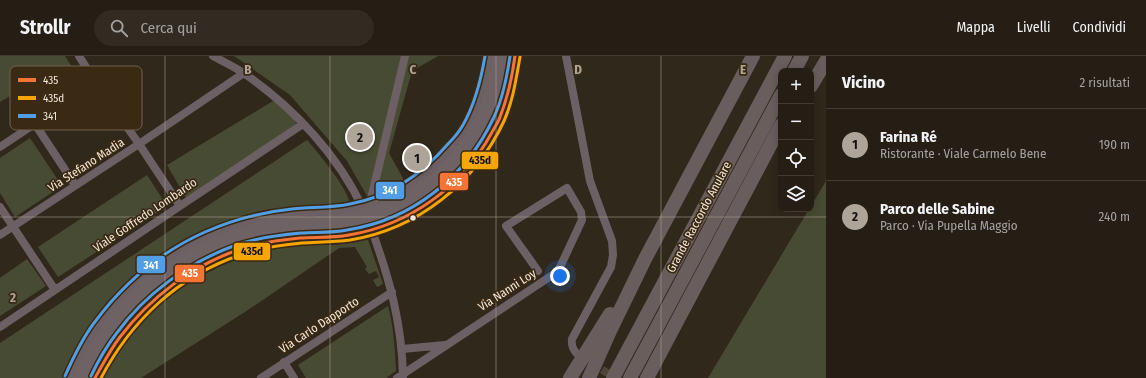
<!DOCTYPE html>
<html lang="it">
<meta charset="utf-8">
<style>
:root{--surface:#251e15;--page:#312b22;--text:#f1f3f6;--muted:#a3a2a0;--line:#423c34;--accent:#aea497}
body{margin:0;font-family:"Fira Sans Condensed",sans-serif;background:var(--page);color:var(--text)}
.controls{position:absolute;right:12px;top:12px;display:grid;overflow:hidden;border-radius:8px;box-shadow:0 2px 10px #0003}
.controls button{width:36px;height:36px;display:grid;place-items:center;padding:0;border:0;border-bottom:1px solid var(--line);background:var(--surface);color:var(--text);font:20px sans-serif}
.you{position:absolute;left:560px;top:220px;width:14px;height:14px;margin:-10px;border:3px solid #fff;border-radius:50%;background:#1a73e8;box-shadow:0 0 0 6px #1a73e833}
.badge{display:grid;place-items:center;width:26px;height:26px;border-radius:50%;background:var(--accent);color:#111;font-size:13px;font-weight:700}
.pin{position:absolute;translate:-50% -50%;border:2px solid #fff;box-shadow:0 1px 4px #0006}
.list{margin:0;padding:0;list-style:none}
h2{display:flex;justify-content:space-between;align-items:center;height:52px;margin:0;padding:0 16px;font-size:17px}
h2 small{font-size:13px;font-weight:400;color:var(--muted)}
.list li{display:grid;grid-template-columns:26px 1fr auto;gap:12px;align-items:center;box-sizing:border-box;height:72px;padding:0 16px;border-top:1px solid var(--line)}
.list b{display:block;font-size:15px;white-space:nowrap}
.list p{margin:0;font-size:13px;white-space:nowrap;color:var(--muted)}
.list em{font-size:13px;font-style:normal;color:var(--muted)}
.icon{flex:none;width:22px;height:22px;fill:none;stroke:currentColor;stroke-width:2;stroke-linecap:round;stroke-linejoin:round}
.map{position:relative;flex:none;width:826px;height:322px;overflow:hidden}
header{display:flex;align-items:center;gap:24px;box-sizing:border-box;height:56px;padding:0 20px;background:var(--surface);border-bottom:1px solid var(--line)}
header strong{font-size:19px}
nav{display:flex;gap:22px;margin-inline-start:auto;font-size:14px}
.search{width:280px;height:36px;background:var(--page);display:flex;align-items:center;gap:10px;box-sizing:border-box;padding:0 14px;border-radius:22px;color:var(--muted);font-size:15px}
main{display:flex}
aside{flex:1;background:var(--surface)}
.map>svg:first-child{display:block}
.green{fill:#484b33}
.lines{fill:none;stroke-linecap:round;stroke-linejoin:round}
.street-tunnel{stroke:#4e4438;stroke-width:8;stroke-dasharray:8 4;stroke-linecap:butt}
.street{stroke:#6c6064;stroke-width:8}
.secondary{stroke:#6e6264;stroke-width:11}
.highway{stroke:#6a5d5d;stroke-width:14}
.bus-1-casing{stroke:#3a2913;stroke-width:6}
.bus-2-casing{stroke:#3a2913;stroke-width:6}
.bus-3-casing{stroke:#3a2913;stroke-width:6}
.bus-1{stroke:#f57335;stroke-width:3}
.bus-2{stroke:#f7a600;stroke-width:3}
.bus-3{stroke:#529ee5;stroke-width:3}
.grid{fill:none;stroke:#aea497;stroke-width:1;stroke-opacity:0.55}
.bus-dot{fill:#f1e6d9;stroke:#3a2913;stroke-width:1.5}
.labels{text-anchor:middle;stroke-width:3.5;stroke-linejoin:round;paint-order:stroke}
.street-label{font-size:12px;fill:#f1e6d9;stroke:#3a2913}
.key{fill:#3a2913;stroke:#71624e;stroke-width:1}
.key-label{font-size:11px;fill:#f1e6d9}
.grid-label{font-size:13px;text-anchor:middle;font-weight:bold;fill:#aea497;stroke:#3a2913;stroke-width:3.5;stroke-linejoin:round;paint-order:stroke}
.line-badge{stroke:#3a2913;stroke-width:1.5}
.badge-label{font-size:11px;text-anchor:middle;font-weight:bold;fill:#fff}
.pale-badge-label{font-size:11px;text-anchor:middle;font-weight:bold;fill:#111}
</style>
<header>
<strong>Strollr</strong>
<div class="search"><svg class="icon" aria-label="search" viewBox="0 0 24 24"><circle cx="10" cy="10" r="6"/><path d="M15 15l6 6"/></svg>Cerca qui</div>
<nav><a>Mappa</a><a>Livelli</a><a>Condividi</a></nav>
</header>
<main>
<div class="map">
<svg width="826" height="322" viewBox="0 0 826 322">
<rect width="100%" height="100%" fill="#31281c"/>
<path class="green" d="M0 0H65L83 28 27 66 10 40 0 46Z
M234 0H438L412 15 389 97 405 126 367 140 347 105 290 39Z
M273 45 280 50 296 65 295 70 186 142 167 109Z
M30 82 62 130 15 161 0 137V102Z
M307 84C319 98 346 130 350 147 339 152 325 151 314 152 299 153 283 153 269 156 194 171 127 215 85 279 76 293 69 307 63 322H0V287Z
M147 119 167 150 58 221 38 191Z
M826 125V322H708L809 153H811V150Z
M367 184H368L383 228 377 231 373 224 379 221 376 215 369 218 365 213 367 211 355 191 339 192 248 254 141 322H103C140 251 206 204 285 191 300 189 316 189 331 189 343 189 355 186 367 184Z
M27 203 46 230 0 260V222Z
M388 250C394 272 395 293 396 315L386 322H306L298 309Z"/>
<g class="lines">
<path class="street-tunnel" d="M592 307 615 322"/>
<path class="street" d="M79 0 96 27 139 88 180 150
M213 0C224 6 235 11 245 18 294 52 339 100 364 155
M566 0 590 125 612 185 613 199 611 211 572 283C571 290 573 294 578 299
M35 68 75 129
M0 91 96 27
M371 143 405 0
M0 151 55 234
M370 169C389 221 402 266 403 321
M0 179 139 88 244 17
M0 271 180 150 303 68
M402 293 445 289
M284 306 294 322
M69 322C101 249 159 193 235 170 257 163 280 158 304 157 320 156 336 156 352 153 393 145 428 121 454 89 460 82 465 77 469 69 480 48 486 24 490 0
M95 322C121 265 178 214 238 194 261 187 285 183 309 182 324 181 340 181 354 178 440 164 509 87 515 0
M261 322 392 236
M397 322 557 216 561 209 582 164 581 156 567 132 506 170 538 215"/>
<path class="secondary" d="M78 322C84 307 93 293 102 280 106 273 110 266 115 260 151 215 204 185 260 171 290 164 322 168 353 161 433 144 489 81 498 0
M87 322C93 309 99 297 107 285 135 242 178 208 226 191 251 181 276 176 303 174 320 173 337 173 354 170 372 167 389 160 405 151 464 120 499 66 507 0"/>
<path class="highway" d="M794 15 802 0
M811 30 826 5
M570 322 610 258
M589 322 610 275 645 203 753 0
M613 322 785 0
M630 322 781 39
M647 322 781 69"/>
<defs>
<path id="bus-1" d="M95 322C103 308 110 294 120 281 150 242 191 210 238 194 258 187 279 184 300 182 316 181 333 182 349 179 409 169 462 131 491 78 494 72 498 67 500 61 508 41 512 22 515 0"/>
<path id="bus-2" d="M101 322C131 265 178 220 240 199 259 192 281 189 302 187 318 186 334 186 350 184 418 173 475 127 504 65 513 45 516 23 520 1"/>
<path id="bus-3" d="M65 320C73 302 82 283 94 267 123 228 160 196 205 176 232 164 263 156 292 153 311 151 331 152 350 148 389 141 422 118 448 88 454 82 459 76 463 69 475 48 481 24 485 0
M91 320C98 305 106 291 116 278 145 238 189 206 236 189 256 182 279 179 301 177 316 176 332 177 347 174 412 164 466 121 494 61 503 42 507 21 510 0"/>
</defs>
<use href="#bus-1" class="bus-1-casing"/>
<use href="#bus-2" class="bus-2-casing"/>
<use href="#bus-3" class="bus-3-casing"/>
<use href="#bus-1" class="bus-1"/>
<use href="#bus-2" class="bus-2"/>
<use href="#bus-3" class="bus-3"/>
</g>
<path class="grid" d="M165 0V322M330 0V322M496 0V322M661 0V322M0 161H826"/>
<circle class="bus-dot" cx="413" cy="162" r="3.5"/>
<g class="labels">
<g class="street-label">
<text transform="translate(86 109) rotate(-33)" y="4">Via Stefano Madia</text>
<text transform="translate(145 159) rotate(-34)" y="4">Viale Goffredo Lombardo</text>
<text transform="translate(699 161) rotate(-62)" y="4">Grande Raccordo Anulare</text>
<text transform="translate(507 234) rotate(-33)" y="4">Via Nanni Loy</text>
<text transform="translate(319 269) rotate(-33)" y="4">Via Carlo Dapporto</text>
</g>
</g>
<rect x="10" y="10" width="132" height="64" rx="6" class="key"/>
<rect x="18" y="22" width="18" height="4" fill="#f57335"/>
<rect x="18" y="40" width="18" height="4" fill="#f7a600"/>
<rect x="18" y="58" width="18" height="4" fill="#529ee5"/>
<g class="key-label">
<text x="43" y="28">435</text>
<text x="43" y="46">435d</text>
<text x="43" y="64">341</text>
</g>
<g class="grid-label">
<text x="248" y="18">B</text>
<text x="413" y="18">C</text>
<text x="578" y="18">D</text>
<text x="743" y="18">E</text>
<text x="13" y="246">2</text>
</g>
<g class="line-badge">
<rect x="461" y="95" width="38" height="19" rx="4" fill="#f7a600"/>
<rect x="439" y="116" width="30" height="19" rx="4" fill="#f57335"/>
<rect x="375" y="125" width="30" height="19" rx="4" fill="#529ee5"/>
<rect x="233" y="186" width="38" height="19" rx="4" fill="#f7a600"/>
<rect x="136" y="199" width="30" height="19" rx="4" fill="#529ee5"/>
<rect x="174" y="208" width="31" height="19" rx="4" fill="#f57335"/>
</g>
<g class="badge-label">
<text x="454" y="130">435</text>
<text x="390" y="138">341</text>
<text x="151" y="213">341</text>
<text x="190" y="221">435</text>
</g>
<g class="pale-badge-label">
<text x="480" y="108">435d</text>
<text x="252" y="199">435d</text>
</g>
</svg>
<div class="controls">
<button>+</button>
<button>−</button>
<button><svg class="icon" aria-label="locate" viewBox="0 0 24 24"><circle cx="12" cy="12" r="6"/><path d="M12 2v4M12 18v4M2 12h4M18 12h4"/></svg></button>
<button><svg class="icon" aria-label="layers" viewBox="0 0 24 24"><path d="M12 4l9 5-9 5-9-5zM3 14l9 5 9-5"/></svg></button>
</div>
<div class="you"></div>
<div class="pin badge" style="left:417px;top:102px">1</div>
<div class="pin badge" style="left:360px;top:81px">2</div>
</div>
<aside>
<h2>Vicino<small>2 risultati</small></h2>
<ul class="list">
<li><span class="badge">1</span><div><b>Farina Ré</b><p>Ristorante · Viale Carmelo Bene</p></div><em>190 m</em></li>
<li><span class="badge">2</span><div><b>Parco delle Sabine</b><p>Parco · Via Pupella Maggio</p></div><em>240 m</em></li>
</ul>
</aside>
</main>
